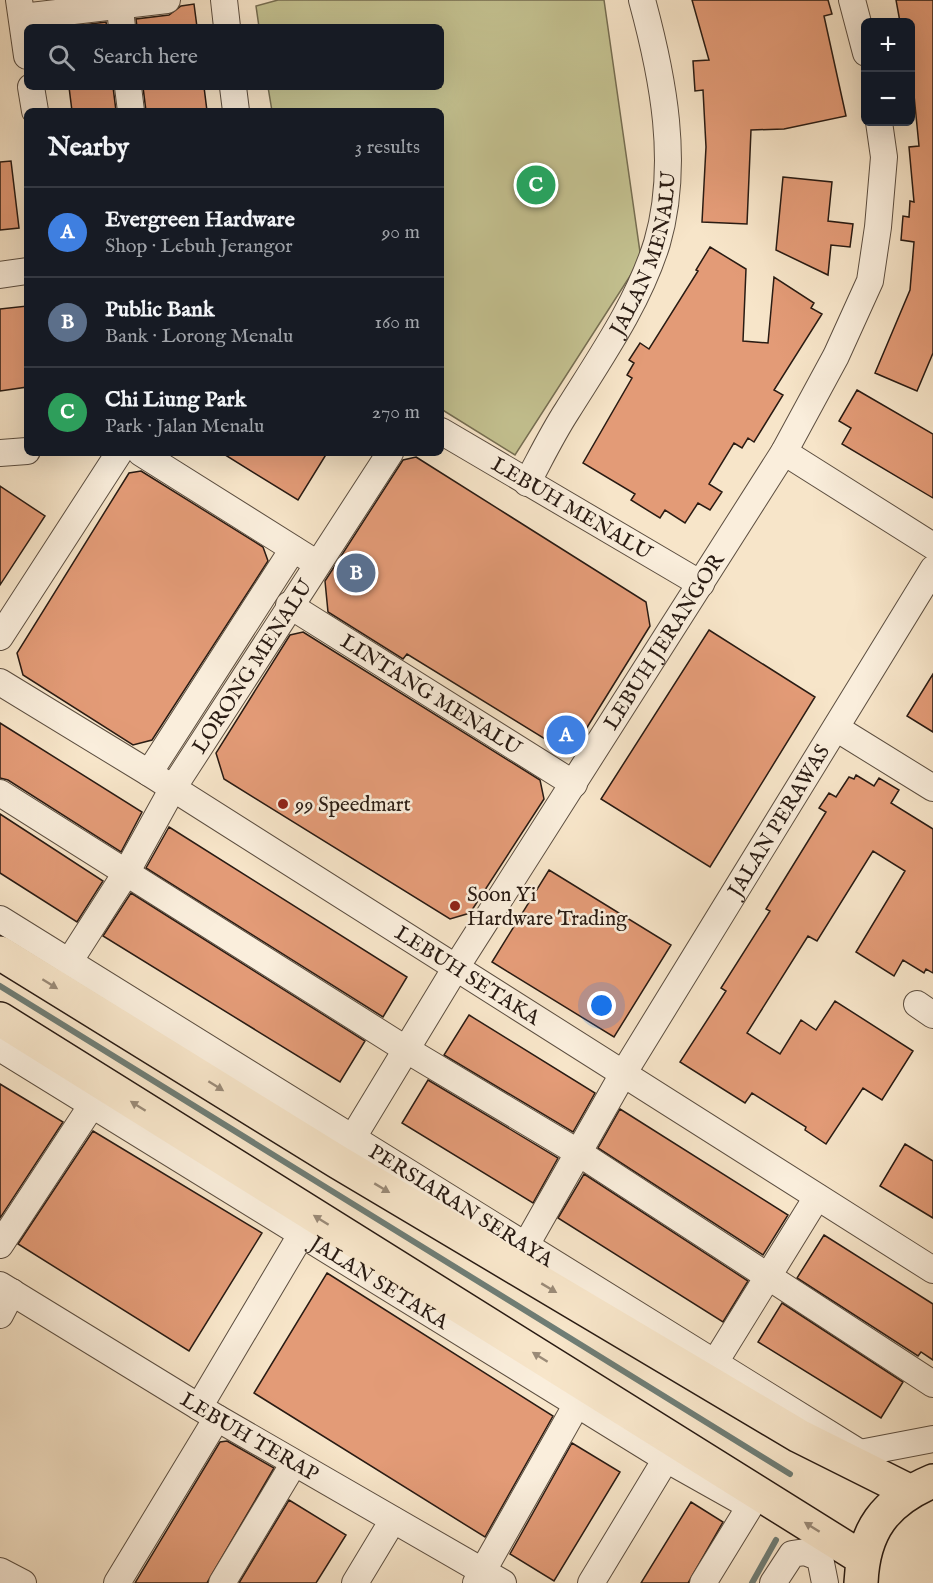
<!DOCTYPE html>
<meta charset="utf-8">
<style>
:root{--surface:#171b24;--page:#20242c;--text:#f1f3f6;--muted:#9ea1a6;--line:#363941;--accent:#0f766e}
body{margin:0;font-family:"IM FELL English",serif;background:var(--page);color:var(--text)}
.controls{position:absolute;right:18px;top:18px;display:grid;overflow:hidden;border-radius:9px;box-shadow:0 6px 24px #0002}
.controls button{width:54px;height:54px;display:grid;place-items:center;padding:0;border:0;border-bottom:2px solid var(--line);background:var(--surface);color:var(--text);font:30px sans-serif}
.you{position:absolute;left:602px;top:1006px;width:21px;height:21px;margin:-15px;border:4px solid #fff;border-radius:50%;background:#1a73e8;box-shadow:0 0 0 9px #1a73e833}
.badge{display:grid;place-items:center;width:39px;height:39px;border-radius:50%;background:var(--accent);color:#fff;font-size:20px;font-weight:700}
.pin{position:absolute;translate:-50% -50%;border:3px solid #fff;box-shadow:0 2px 6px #0006}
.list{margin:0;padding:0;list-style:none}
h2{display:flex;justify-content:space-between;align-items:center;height:78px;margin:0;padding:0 24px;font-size:26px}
h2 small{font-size:20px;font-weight:400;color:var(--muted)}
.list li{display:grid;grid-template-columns:39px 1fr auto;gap:18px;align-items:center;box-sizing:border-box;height:90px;padding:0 24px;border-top:2px solid var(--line)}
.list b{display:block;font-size:22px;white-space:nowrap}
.list p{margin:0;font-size:20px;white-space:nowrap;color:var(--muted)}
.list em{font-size:20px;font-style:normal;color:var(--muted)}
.icon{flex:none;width:33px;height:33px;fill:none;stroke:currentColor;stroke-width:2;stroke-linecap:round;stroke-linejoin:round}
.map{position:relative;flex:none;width:933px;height:1583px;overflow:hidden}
.search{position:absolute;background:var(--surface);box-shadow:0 6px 24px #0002;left:24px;top:24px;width:420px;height:66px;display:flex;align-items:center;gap:15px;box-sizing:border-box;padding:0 21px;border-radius:9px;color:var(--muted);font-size:22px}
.panel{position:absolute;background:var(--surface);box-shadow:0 6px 24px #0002;left:24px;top:108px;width:420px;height:348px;border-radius:9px}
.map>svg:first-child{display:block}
.green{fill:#c4c291;stroke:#766e52;stroke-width:1.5}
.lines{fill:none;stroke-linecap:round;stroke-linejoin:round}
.stream{stroke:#6f7d75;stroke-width:6}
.building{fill:#e39b77;stroke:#291b13;stroke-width:1.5}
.minor-casing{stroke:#5c4e40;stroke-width:28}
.major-casing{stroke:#291b13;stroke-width:36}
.minor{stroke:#faeedc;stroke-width:26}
.major{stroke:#f7e5c9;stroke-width:33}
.oneway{fill:#9a8a77}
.poi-dot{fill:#8f2418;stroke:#faeedc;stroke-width:2}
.labels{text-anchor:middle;stroke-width:5;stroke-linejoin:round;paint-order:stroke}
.street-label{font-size:21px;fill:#291b13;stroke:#faeedc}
.poi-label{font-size:21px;fill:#291b13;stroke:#faeedc;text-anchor:start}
</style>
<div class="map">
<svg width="933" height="1583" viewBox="0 0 933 1583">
<rect width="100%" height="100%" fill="#f7e5c9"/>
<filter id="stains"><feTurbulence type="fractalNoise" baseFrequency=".00333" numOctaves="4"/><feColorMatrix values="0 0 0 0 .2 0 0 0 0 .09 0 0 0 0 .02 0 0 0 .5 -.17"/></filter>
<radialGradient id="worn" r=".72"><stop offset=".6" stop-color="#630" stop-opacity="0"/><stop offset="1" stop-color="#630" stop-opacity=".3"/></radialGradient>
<path class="green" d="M278 0H604L641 259 515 455 441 409V111H272L268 87H441V27H259L256 6Z"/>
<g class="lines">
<path class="stream" d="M0 986 790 1474
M752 1583 776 1540"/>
</g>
<path class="building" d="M692 0H828L832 14 824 16 846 116 784 129 751 130 747 224 702 222 706 147 703 90 695 91 693 61 709 60Z
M896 0H933V353L917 391 875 373 910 290 914 242 901 240 903 216 909 217 910 201 914 202 909 147 919 146 913 85 910 86V22H900Z
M194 4 197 27H137L136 19 169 15 181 6Z
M106 22 107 27H66Z
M69 87H113L116 111H72Z
M143 87H204L207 111H146Z
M11 161 19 228 0 230V162Z
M783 177 832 182 828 221 853 224 850 247 831 245 828 275 776 250Z
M710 247 746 269 743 341 768 343 774 277 814 303 811 308 822 314 774 390 783 395 754 442 748 438 742 448 734 443 709 484 722 492 710 510 698 503 685 523 665 510 660 518 631 500 635 494 583 463 632 378 627 375 634 363 629 360 640 343 649 349 698 271 696 270Z
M27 306V387L0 391V309Z
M857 390 933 434V498L842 444 851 428 839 421Z
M222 453H327L298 500Z
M416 457 646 602 650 626 578 742 558 747 407 654 403 659 328 612 325 581 403 460Z
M141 471 263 547 268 561 152 740 133 745 23 675 17 653 129 473Z
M0 486 45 516 0 585Z
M709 630 815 697 710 867 601 799Z
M303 632 540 780 544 799 470 913 450 919 224 779 216 753 290 635Z
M933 674V732L907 716Z
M0 723 142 812 121 852 8 780 0 778Z
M856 775 874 786 879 778 899 790 891 803 933 829V973L926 969 924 973 903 960 894 976 856 952 905 871 873 851 817 941 808 936 747 1033 780 1054 801 1020 816 1030 835 1001 913 1051 882 1100 863 1088 826 1144 805 1130 806 1127 752 1093 745 1103 680 1062 726 991 721 988 770 911 766 909 826 812 819 808 829 793 836 797 849 777 854 779Z
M0 814 103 881 77 922 0 873Z
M169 827 407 977 383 1017 146 868Z
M549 870 671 945 614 1037 492 962Z
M131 893 365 1041 340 1082 103 936Z
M469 1015 595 1093 573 1132 444 1055Z
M428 1080 558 1158 533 1203 402 1123Z
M0 1084 63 1122 0 1218Z
M620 1109 788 1215 763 1255 598 1148Z
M93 1131 262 1233 189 1351 18 1244Z
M905 1144 933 1161V1218L880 1186Z
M584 1174 748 1281 723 1322 558 1218Z
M824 1235 933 1304V1360L921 1352 918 1356 797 1278Z
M327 1273 553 1416 485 1537 254 1393Z
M782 1303 903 1382 881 1418 758 1342Z
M227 1441 274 1468 207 1583H135L220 1442Z
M572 1443 620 1472 554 1581 510 1554Z
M289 1500 346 1535 316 1583H239Z
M691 1502 723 1522 688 1583H641Z"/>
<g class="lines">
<defs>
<g id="minor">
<path d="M19 0 27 56"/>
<path d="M119 0 122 27"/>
<path d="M224 0 227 27"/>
<path d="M852 0 866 53"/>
<path d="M22 17 167 0"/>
<path d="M31 87 35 111"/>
<path d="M128 87 131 111"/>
<path d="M233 87 236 111"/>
<path d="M0 275 27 271"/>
<path id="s1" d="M441 431 701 584"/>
<path d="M784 452 933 546"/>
<path d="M0 453 27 451"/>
<path d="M141 453 308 558"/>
<path id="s2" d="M527 483C540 459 552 434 567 411 600 358 638 304 657 243 680 164 663 77 642 0"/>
<path id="s3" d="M289 605 574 784"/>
<path d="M0 637 119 453"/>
<path id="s4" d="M0 682 149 773 933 1270"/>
<path d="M836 728 933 788"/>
<path d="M149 773 293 549"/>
<path d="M0 793 407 1050 579 1153 933 1384"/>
<path id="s5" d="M0 919 860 1453 933 1439"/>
<path id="s6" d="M69 962 126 873 173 788 390 453"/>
<path d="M917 1004 933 1015"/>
<path id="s7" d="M0 1048 666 1459 739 1500 754 1502"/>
<path id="s8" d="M338 1162 455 969 784 452 836 356 870 281 878 227 884 157 879 122"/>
<path d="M0 1245 92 1105"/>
<path id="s9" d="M526 1245 623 1074 933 569"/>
<path id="s10" d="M0 1285 217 1418 503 1583"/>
<path d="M0 1315 12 1292"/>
<path d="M714 1364 817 1197"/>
<path d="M199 1407 301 1235"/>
<path d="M0 1571 23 1583"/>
<path d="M117 1583 217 1418"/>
<path d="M222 1583 294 1463"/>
<path d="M355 1583 393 1520"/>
<path d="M476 1583 577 1404"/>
<path d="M591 1583 666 1459"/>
<path d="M703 1583 752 1503"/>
<path d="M773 1583 792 1554 805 1552 820 1558 825 1583"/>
</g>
<path id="major" d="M0 953 338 1162 799 1436 909 1491
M0 1019 862 1558
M861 1583C863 1531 885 1501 933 1481"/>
</defs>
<use href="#minor" class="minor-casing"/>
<use href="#major" class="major-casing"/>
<use href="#minor" class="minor"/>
<use href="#major" class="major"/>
</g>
<defs><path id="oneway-solid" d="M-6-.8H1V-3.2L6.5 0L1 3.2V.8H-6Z" transform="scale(1.5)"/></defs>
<g class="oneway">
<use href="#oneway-solid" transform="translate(50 984) rotate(32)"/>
<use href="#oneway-solid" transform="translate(216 1086) rotate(32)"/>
<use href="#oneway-solid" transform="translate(138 1106) rotate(-148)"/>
<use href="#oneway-solid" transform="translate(382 1188) rotate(31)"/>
<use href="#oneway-solid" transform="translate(321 1220) rotate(-148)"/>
<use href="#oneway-solid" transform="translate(549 1288) rotate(31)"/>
<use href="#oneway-solid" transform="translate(540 1357) rotate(-148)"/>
<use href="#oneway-solid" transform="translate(812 1527) rotate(-148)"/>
</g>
<g class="poi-dot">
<circle cx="283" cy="804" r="6"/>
<circle cx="455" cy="906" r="6"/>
</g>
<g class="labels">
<g class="street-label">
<text dy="7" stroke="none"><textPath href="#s2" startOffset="260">JALAN MENALU</textPath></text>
<text dy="7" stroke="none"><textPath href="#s1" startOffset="152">LEBUH MENALU</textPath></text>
<text dy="7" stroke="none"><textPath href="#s8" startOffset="614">LEBUH JERANGOR</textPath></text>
<text dy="7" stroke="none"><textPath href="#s6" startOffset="348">LORONG MENALU</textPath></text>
<text dy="7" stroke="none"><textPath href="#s3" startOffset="168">LINTANG MENALU</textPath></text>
<text dy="7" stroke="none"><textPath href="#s9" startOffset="494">JALAN PERAWAS</textPath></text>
<text dy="7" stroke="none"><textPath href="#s4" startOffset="552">LEBUH SETAKA</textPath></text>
<text dy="7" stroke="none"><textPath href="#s5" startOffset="543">PERSIARAN SERAYA</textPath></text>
<text dy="7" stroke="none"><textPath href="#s7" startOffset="446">JALAN SETAKA</textPath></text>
<text dy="7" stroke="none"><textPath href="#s10" startOffset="292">LEBUH TERAP</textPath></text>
</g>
<g class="poi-label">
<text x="295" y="811">99 Speedmart</text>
<text x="467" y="901">Soon Yi<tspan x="467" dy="24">Hardware Trading</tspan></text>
</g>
</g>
<rect width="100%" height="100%" filter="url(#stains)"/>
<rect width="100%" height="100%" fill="url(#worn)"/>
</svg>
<div class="controls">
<button>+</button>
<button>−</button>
</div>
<div class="you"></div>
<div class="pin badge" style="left:566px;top:735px;background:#3f7fe0">A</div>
<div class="pin badge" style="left:356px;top:573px;background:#5c6f8a">B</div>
<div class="pin badge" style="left:536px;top:185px;background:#2e9e5b">C</div>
<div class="search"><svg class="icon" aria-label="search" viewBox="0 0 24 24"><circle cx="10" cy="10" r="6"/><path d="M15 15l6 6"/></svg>Search here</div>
<section class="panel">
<h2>Nearby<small>3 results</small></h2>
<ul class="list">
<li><span class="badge" style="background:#3f7fe0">A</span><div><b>Evergreen Hardware</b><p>Shop · Lebuh Jerangor</p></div><em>90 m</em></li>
<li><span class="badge" style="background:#5c6f8a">B</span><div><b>Public Bank</b><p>Bank · Lorong Menalu</p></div><em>160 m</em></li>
<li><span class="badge" style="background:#2e9e5b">C</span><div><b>Chi Liung Park</b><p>Park · Jalan Menalu</p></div><em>270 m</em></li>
</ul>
</section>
</div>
